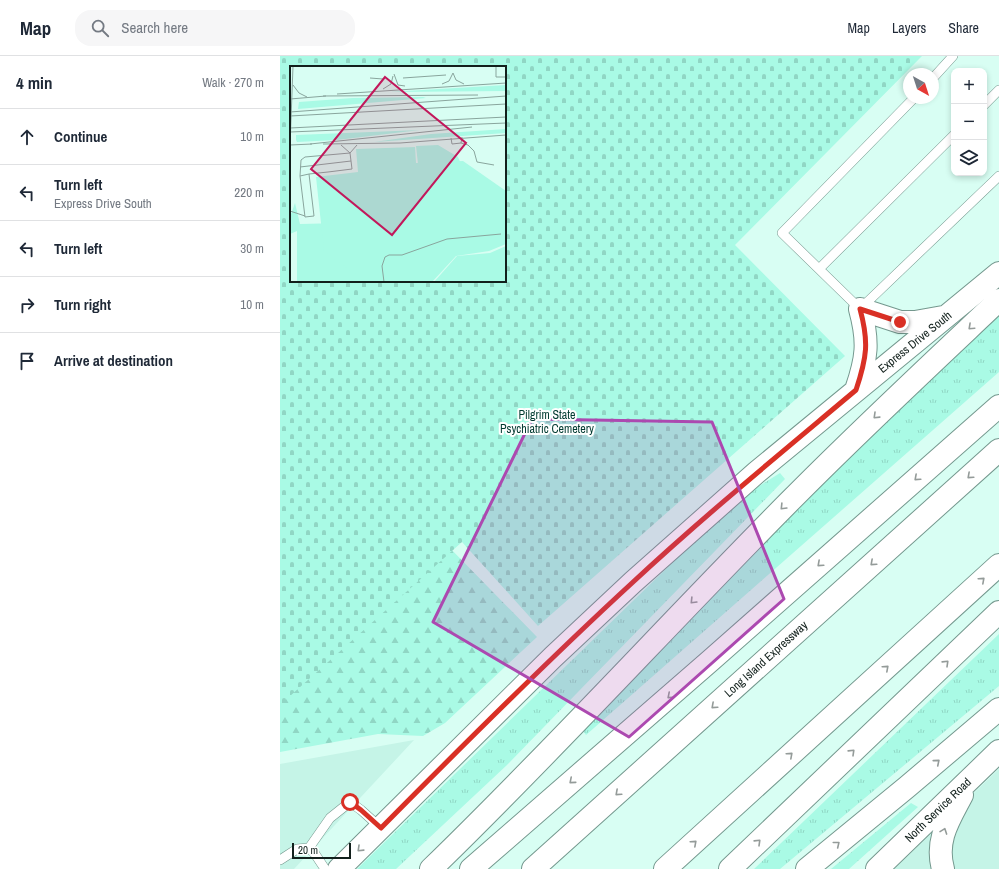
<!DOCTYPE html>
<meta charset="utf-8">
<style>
:root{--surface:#fff;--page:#f6f6f7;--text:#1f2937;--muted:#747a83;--line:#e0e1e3}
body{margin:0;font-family:"Archivo Narrow",sans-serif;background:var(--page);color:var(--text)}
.controls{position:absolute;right:12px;top:12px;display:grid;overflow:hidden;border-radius:8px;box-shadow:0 2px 6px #0003}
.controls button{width:36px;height:36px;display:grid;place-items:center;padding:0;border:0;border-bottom:1px solid var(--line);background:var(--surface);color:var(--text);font:20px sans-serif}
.compass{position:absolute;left:623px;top:12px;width:36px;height:36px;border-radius:50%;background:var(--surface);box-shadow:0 2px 6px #0003;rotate:141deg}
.scale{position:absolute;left:12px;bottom:10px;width:59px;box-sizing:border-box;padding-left:4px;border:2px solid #12201c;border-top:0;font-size:11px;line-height:14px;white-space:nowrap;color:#12201c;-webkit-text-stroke:3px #fff;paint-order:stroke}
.stop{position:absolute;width:12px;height:12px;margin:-9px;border:3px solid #d93025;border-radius:50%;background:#fff}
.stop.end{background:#d93025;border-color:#fff;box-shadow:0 1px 4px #0008}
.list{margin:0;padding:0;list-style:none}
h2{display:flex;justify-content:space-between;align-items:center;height:52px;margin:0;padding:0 16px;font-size:17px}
h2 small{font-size:13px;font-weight:400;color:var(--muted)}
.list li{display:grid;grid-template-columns:26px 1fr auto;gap:12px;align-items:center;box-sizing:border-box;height:56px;padding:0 16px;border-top:1px solid var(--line)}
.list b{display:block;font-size:15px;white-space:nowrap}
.list p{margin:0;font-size:13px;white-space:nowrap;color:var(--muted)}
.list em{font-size:13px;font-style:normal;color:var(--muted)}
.icon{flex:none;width:22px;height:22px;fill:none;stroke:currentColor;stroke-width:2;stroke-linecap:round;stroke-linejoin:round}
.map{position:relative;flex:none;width:719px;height:813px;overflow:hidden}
header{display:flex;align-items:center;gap:24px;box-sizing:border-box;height:56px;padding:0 20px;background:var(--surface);border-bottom:1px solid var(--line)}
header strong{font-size:19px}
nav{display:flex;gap:22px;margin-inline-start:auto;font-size:14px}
.search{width:280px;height:36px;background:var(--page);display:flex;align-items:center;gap:10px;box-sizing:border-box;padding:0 14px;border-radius:16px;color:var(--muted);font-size:15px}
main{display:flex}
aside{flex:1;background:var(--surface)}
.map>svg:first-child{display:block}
.built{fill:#c5f4e7}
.grass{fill:url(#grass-tufts)}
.forest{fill:url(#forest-firs)}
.cemetery{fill:url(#cemetery-stones);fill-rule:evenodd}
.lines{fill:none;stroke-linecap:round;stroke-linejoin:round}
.lane-casing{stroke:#74988e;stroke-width:10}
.secondary-casing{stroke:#74988e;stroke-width:24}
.highway-casing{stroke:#74988e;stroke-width:24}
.lane{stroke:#fff;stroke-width:9}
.secondary{stroke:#fff;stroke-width:22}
.highway{stroke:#fff;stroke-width:22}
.oneway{stroke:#949b99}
.route{stroke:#d93025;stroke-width:5}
.marked{fill:#ac49b0;fill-opacity:0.2;stroke:#ac49b0;stroke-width:3;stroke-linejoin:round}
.labels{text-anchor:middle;stroke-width:4;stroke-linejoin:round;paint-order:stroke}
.street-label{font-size:12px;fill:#12201c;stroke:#fff}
.park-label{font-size:12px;fill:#013a30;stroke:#fff}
.inset-road{fill:none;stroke:#89a59d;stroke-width:1}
.view{fill:#c2185b;fill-opacity:0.15;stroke:#c2185b;stroke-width:2}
.inset-edge{fill:none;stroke:#12201c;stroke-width:2}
</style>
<header>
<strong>Map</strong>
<div class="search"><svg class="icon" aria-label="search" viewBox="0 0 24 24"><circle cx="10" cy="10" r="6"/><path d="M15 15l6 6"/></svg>Search here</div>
<nav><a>Map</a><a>Layers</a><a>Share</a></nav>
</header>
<main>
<aside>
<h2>4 min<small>Walk · 270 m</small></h2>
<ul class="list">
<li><svg class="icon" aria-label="ahead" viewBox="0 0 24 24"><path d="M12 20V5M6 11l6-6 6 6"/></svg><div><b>Continue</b></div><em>10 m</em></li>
<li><svg class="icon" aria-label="left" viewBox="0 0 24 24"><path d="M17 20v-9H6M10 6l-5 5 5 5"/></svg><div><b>Turn left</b><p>Express Drive South</p></div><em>220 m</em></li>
<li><svg class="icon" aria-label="left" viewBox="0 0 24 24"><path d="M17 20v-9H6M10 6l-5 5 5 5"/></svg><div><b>Turn left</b></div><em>30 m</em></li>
<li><svg class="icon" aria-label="right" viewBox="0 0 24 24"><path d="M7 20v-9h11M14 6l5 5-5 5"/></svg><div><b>Turn right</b></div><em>10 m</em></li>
<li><svg class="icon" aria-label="arrive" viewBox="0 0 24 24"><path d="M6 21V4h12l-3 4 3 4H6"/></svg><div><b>Arrive at destination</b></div></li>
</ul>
</aside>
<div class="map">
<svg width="719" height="813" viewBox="0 0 719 813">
<defs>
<pattern id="grass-tufts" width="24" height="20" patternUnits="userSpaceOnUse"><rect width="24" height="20" fill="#a9fae5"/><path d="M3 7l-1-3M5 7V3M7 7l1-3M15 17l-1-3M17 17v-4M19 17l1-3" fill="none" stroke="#90d6c4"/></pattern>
<pattern id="forest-firs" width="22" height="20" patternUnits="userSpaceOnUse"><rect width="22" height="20" fill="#a9fae5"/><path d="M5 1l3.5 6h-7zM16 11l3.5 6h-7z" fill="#90d6c4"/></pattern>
<pattern id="cemetery-stones" width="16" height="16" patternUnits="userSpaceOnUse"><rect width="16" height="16" fill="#a9fae5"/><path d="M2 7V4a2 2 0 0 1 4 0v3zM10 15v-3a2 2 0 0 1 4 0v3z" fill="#90d6c4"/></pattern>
</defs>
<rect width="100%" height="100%" fill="#d8fef3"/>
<path class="built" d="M134 684 14 813H0V708Z
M719 713V813H614Z"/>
<path class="grass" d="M719 257V316L306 679 301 672 532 434Z
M500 417 505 423 227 709 116 813H77L457 444Z
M719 578V630L500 813H474Z
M631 747 638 751 569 813H551Z"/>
<path class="forest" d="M166 488 257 581 165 667 143 680 98 678 0 696V628Z"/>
<path class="cemetery" d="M0 0H642L455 189 565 300 258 570 182 486 0 649ZM11 11H225V225H11Z"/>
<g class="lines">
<defs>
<path id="lane" d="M653 22 673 0
M634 42 502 177 580 253 719 120
M704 49 719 34
M539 213 674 79
M29 792 50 762 70 746 81 754 101 772
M0 804 17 793 29 792 35 798 45 813"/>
<path id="secondary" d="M580 253 620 266H635L663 261
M576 334C587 302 589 286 580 253
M59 813 273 601 353 526 477 416 719 217
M597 813 719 695
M663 813C655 784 669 764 682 739"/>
<path id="highway" d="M151 813C274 694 389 567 509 446 577 377 648 311 719 244
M191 813 430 605 719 350
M253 813 719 394
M385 813 719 509
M450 813 719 556
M527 813 627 731 719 653"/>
</defs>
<use href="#lane" class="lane-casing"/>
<use href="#secondary" class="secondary-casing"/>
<use href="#highway" class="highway-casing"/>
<use href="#lane" class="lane"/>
<use href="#secondary" class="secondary"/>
<use href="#highway" class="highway"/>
</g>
<defs><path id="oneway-chevron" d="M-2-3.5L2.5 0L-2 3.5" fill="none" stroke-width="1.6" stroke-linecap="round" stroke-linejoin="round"/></defs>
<g class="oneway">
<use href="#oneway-chevron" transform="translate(691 271) rotate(137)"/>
<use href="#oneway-chevron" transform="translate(596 360) rotate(136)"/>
<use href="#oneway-chevron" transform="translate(690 420) rotate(138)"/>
<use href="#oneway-chevron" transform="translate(637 422) rotate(138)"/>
<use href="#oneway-chevron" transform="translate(503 451) rotate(134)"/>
<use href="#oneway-chevron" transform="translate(593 507) rotate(138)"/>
<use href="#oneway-chevron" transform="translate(540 508) rotate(138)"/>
<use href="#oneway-chevron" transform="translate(702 524) rotate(-42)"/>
<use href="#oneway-chevron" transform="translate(413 545) rotate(134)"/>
<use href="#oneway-chevron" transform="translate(666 607) rotate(-44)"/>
<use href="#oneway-chevron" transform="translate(606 612) rotate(-42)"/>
<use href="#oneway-chevron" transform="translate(390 640) rotate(139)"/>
<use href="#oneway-chevron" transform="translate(434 650) rotate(138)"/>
<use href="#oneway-chevron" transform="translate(572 696) rotate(-44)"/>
<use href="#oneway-chevron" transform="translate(510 699) rotate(-42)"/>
<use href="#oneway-chevron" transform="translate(657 706) rotate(-40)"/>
<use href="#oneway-chevron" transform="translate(292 725) rotate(139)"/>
<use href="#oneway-chevron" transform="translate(338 737) rotate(138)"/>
<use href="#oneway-chevron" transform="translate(664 775) rotate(-70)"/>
<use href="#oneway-chevron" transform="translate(478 786) rotate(-44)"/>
<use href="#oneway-chevron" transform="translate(414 787) rotate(-42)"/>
<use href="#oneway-chevron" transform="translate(557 788) rotate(-39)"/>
<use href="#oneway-chevron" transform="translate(80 793) rotate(136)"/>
</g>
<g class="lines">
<path class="route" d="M70 746 81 754 101 772C183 689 266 606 352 527 424 460 501 397 576 334 587 301 589 286 580 253L620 266"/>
</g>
<path class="marked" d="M252 363 432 366 504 543 349 681 153 566Z"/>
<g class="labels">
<g class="street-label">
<text transform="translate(635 286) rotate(-39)" y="4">Express Drive South</text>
<text transform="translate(486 603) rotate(-42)" y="4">Long Island Expressway</text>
<text transform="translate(658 754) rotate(-44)" y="4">North Service Road</text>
</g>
<g class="park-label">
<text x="267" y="363">Pilgrim State<tspan x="267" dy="14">Psychiatric Cemetery</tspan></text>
</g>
</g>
<g transform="translate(10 10)">
<rect width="216" height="216" fill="#d8fef3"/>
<path d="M216 19V25L99 26ZM63 32 133 31 136 32 8 43 9 36ZM216 63V67L84 76 141 68ZM130 64 47 74 7 76 6 74V69Z" fill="#a9fae5"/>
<path d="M148 79 168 91 171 98H128L126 80ZM5 137 10 158 51 157 88 216H7V165L0 168V151ZM216 180V216H144L167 190 200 187Z" fill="#a9fae5"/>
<path d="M125 81 126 97 173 95 216 125V178L199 185 166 190 142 216H76L34 185 26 111 68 106 66 83Z" fill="#a9fae5"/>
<path class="inset-road" d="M206 0V11H215M163 7 166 14 174 18M104 8 108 19 115 20M80 12 93 13M113 12 156 9M152 18 159 15 163 7M3 19 9 27 17 31M93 23 101 18 103 10M47 28 216 17M33 30 188 29M0 33 36 30M0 46 216 30M0 50 216 38M0 62 216 51M0 66 216 57M172 71 171 77 178 79 184 85 187 96 204 99M161 72 162 78 171 77M20 78 182 61M33 78 110 77 216 69M0 79 22 78M51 79 60 87 67 79M0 80 3 0M10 101 61 95M10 110 19 108 38 106 62 103 60 87 15 91 11 94 10 110 15 151 24 150 19 108M0 145 15 150M94 216 92 200 95 191 99 189H112L157 173 211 168"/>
<path class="view" d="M95 11 176 77 102 169 21 103Z"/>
<rect width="216" height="216" class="inset-edge"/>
</g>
</svg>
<div class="controls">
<button>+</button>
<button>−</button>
<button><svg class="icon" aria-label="layers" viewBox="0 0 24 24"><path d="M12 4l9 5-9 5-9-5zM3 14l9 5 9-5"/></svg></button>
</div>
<svg class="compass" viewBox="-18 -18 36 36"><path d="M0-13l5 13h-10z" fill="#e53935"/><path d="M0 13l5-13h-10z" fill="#747a83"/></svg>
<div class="scale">20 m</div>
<div class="stop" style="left:70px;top:746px"></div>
<div class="stop end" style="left:620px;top:266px"></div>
</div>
</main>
